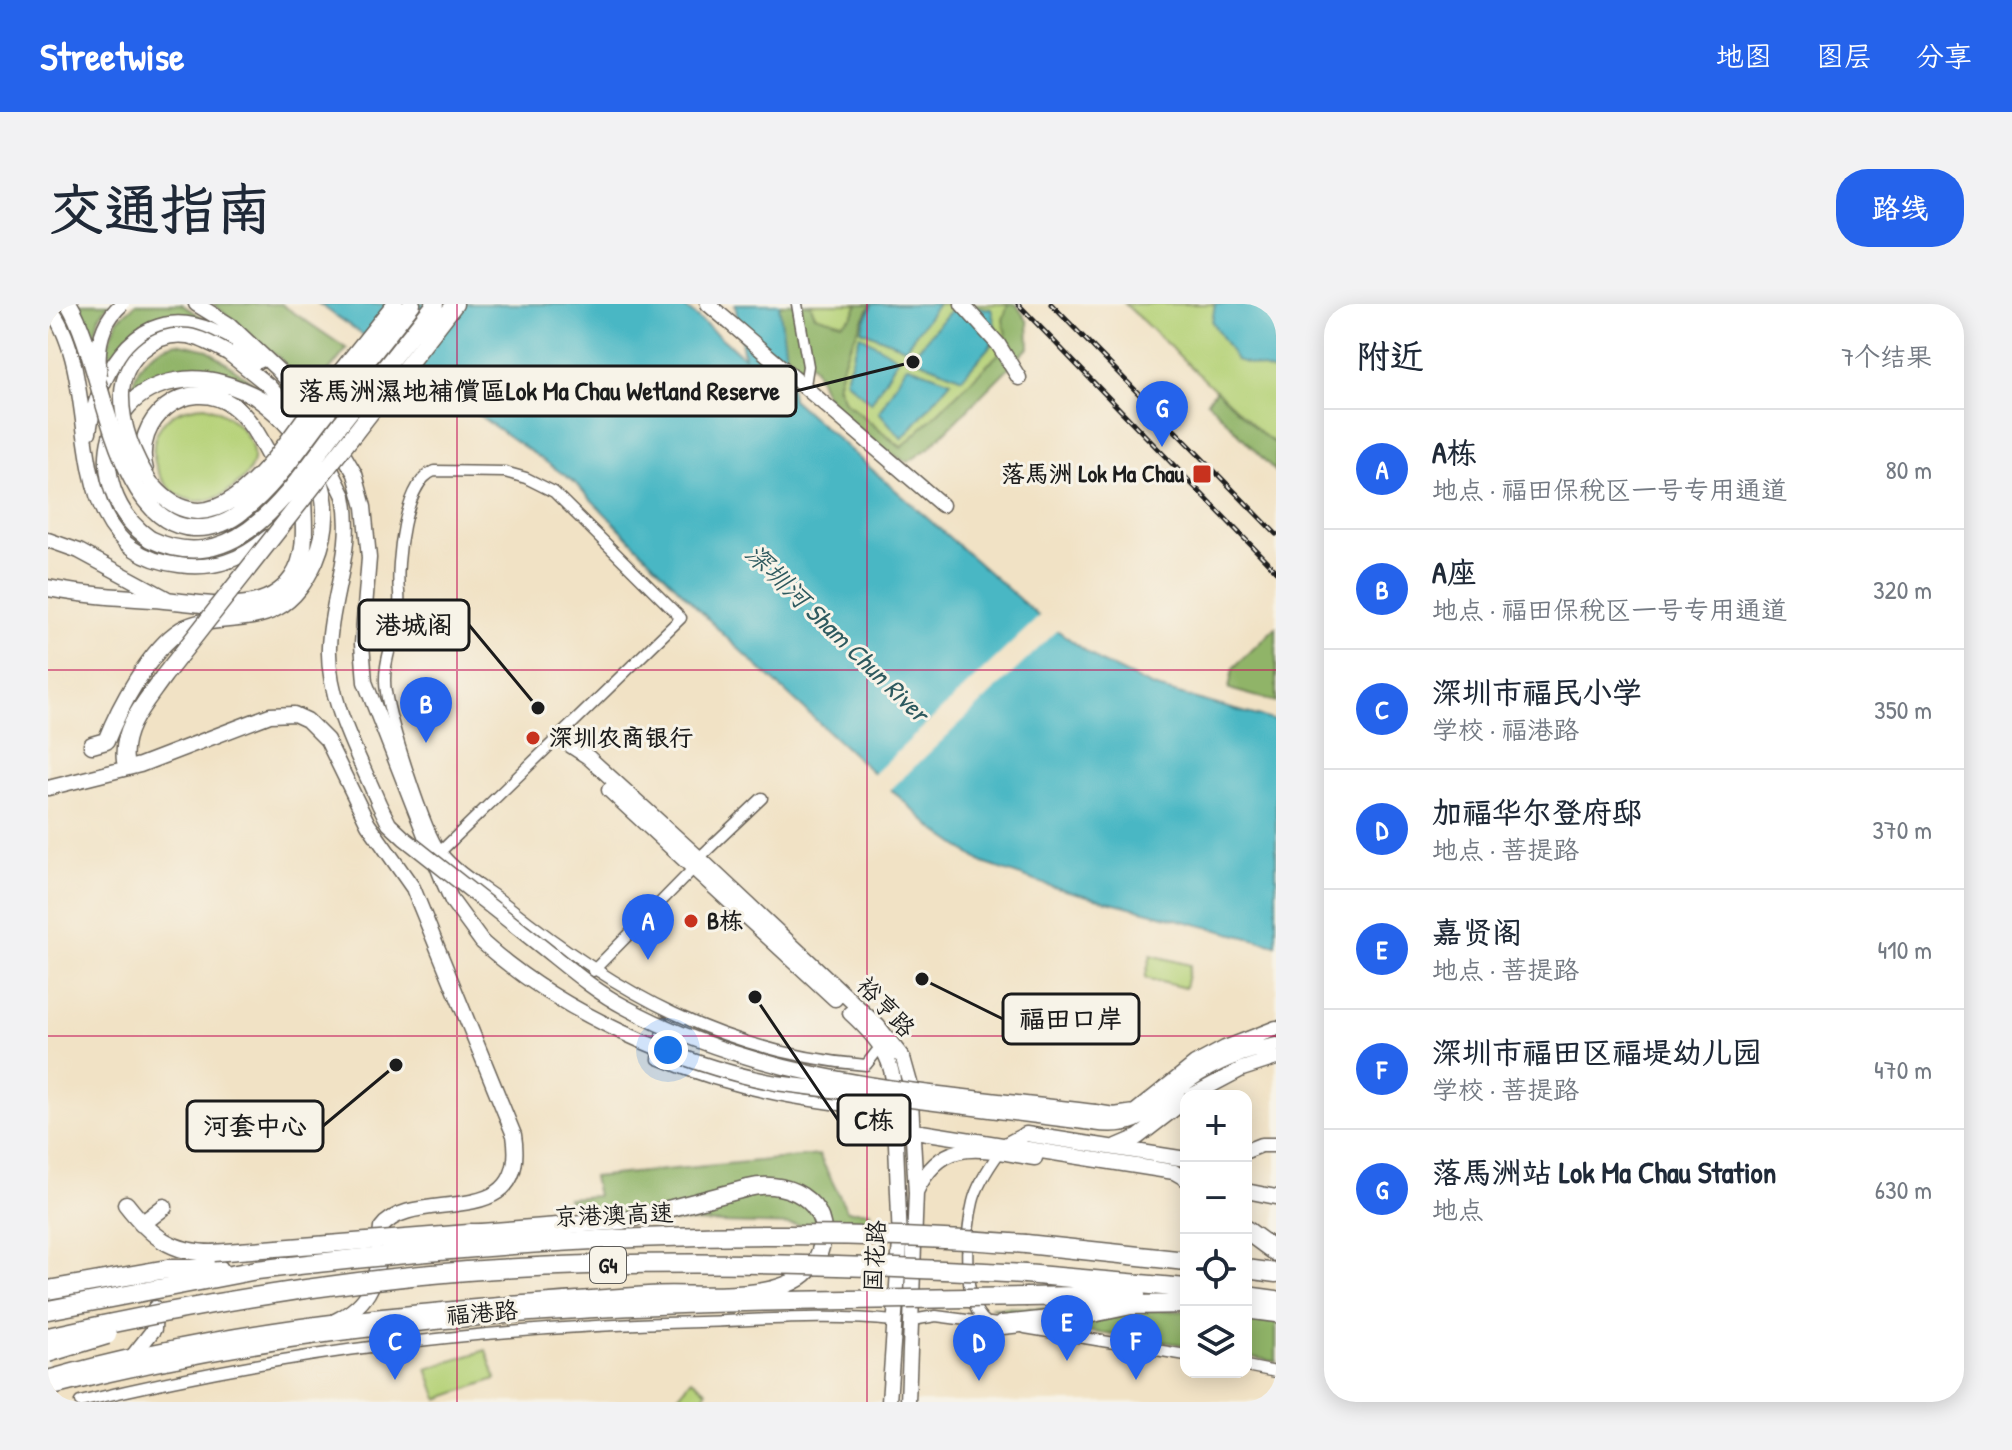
<!DOCTYPE html>
<html lang="zh">
<meta charset="utf-8">
<style>
:root{--surface:#fff;--page:#f2f2f3;--text:#1f2937;--muted:#747a83;--line:#e0e1e3;--accent:#2563eb}
body{margin:0;font-family:"Patrick Hand","LXGW WenKai TC",sans-serif;background:var(--page);color:var(--text)}
.controls{position:absolute;right:24px;bottom:24px;display:grid;overflow:hidden;border-radius:16px;box-shadow:0 4px 20px #0003}
.controls button{width:72px;height:72px;display:grid;place-items:center;padding:0;border:0;border-bottom:2px solid var(--line);background:var(--surface);color:var(--text);font:40px sans-serif}
.you{position:absolute;left:620px;top:746px;width:28px;height:28px;margin:-20px;border:6px solid #fff;border-radius:50%;background:#1a73e8;box-shadow:0 0 0 12px #1a73e833}
.badge{display:grid;place-items:center;width:52px;height:52px;border-radius:50%;background:var(--accent);color:#fff;font-size:26px;font-weight:700}
.pin{position:absolute;translate:-50% -66px;filter:drop-shadow(0 2px 4px #0008)}
.pin::after{content:'';position:absolute;top:42px;width:28px;height:24px;background:inherit;clip-path:polygon(0 0,100% 0,50% 100%)}
.list{margin:0;padding:0;list-style:none}
h2{display:flex;justify-content:space-between;align-items:center;height:104px;margin:0;padding:0 32px;font-size:34px}
h2 small{font-size:26px;font-weight:400;color:var(--muted)}
.list li{display:grid;grid-template-columns:52px 1fr auto;gap:24px;align-items:center;box-sizing:border-box;height:120px;padding:0 32px;border-top:2px solid var(--line)}
.list b{display:block;font-size:30px;white-space:nowrap}
.list p{margin:0;font-size:26px;white-space:nowrap;color:var(--muted)}
.list em{font-size:26px;font-style:normal;color:var(--muted)}
.icon{flex:none;width:44px;height:44px;fill:none;stroke:currentColor;stroke-width:2;stroke-linecap:round;stroke-linejoin:round}
.map{position:relative;flex:none;width:1228px;height:1098px;overflow:hidden;border-radius:32px}
header{display:flex;align-items:center;gap:48px;box-sizing:border-box;height:112px;padding:0 40px;background:var(--accent);color:#fff}
header strong{font-size:38px}
nav{display:flex;gap:44px;margin-inline-start:auto;font-size:28px}
.intro{display:flex;align-items:center;justify-content:space-between;box-sizing:border-box;height:192px;padding:0 48px}
h1{margin:0;font-size:56px}
.button{padding:20px 36px;border-radius:32px;background:var(--accent);color:#fff;font-size:28px;font-weight:700}
main{display:flex;gap:48px;padding:0 48px}
aside{flex:1;background:var(--surface);border-radius:32px;box-shadow:0 4px 20px #0003}
.map>svg:first-child{display:block}
.green{fill:#b6d278;stroke:#69774a;stroke-width:2}
.forest{fill:#90b468;stroke:#566842;stroke-width:2}
.water{fill:#49b7c4;stroke:#326a70;stroke-width:2}
.pier{fill:#f1e2c5}
.lines{fill:none;stroke-linecap:round;stroke-linejoin:round}
.street-casing{stroke:#676157;stroke-width:13}
.secondary-casing{stroke:#676157;stroke-width:17}
.primary-casing{stroke:#676157;stroke-width:19}
.highway-casing{stroke:#676157;stroke-width:21}
.street{stroke:#fff;stroke-width:10}
.secondary{stroke:#fff;stroke-width:14}
.primary{stroke:#fff;stroke-width:16}
.highway{stroke:#fff;stroke-width:18}
.rail-casing{stroke:#1c1c1c;stroke-width:5}
.rail{stroke:#f7f3e8;stroke-width:2;stroke-dasharray:6;stroke-linecap:butt}
.secondary-bridge-casing{stroke:#676157;stroke-width:17;stroke-linecap:butt}
.primary-bridge-casing{stroke:#676157;stroke-width:19;stroke-linecap:butt}
.highway-bridge-casing{stroke:#676157;stroke-width:21;stroke-linecap:butt}
.secondary-bridge{stroke:#fff;stroke-width:14}
.primary-bridge{stroke:#fff;stroke-width:16}
.highway-bridge{stroke:#fff;stroke-width:18}
.grid{fill:none;stroke:#c2185b;stroke-width:2;stroke-opacity:0.55}
.poi-dot{fill:#c8321e;stroke:#f7f3e8;stroke-width:3}
.labels{text-anchor:middle;stroke-width:6;stroke-linejoin:round;paint-order:stroke}
.shield{fill:#f7f3e8;stroke:#5e5c59;stroke-width:2}
.shield-label{font-size:22px;font-weight:bold;fill:#1c1c1c}
.poi-label{font-size:24px;font-weight:bold;fill:#1c1c1c;stroke:#f7f3e8;text-anchor:start}
.street-label{font-size:24px;fill:#1c1c1c;stroke:#f7f3e8}
.water-label{font-size:26px;font-style:italic;fill:#2e5a5f;stroke:#f7f3e8}
.leader{fill:none;stroke:#1c1c1c;stroke-width:3}
.callout-dot{fill:#1c1c1c;stroke:#f7f3e8;stroke-width:3}
.callout{fill:#f7f3e8;stroke:#1c1c1c;stroke-width:3}
.callout-label{font-size:26px;text-anchor:middle;font-weight:bold;fill:#1c1c1c}
</style>
<header>
<strong>Streetwise</strong>
<nav><a>地图</a><a>图层</a><a>分享</a></nav>
</header>
<div class="intro"><h1>交通指南</h1><a class="button">路线</a></div>
<main>
<div class="map">
<svg width="1228" height="1098" viewBox="0 0 1228 1098">
<rect width="100%" height="100%" fill="#f7f3e8"/>
<filter id="ink" filterUnits="userSpaceOnUse"><feTurbulence type="fractalNoise" baseFrequency=".0125" numOctaves="2"/><feDisplacementMap in="SourceGraphic" scale="16" xChannelSelector="R" yChannelSelector="G"/><feConvolveMatrix kernelMatrix="1 2 1 2 8 2 1 2 1" color-interpolation-filters="sRGB"/></filter>
<filter id="wash" filterUnits="userSpaceOnUse"><feTurbulence type="fractalNoise" baseFrequency=".006" numOctaves="4" result="noise"/><feDisplacementMap in="SourceGraphic" scale="32" xChannelSelector="R" yChannelSelector="G"/><feGaussianBlur stdDeviation="1.8" result="paint"/><feColorMatrix in="noise" values="0 0 0 0 0 0 0 0 0 0 0 0 0 0 0 0 0 1.4 0 .05"/><feComposite in="paint" operator="in"/></filter>
<g filter="url(#wash)">
<rect width="100%" height="100%" fill="#f1e2c5"/>
<path class="green" d="M761 0H967V35L857 146 795 96Z
M1077 0H1228V141L1224 140Z
M157 102C185 109 223 145 196 174 121 252 57 107 157 102Z
M1103 651 1142 661 1137 684 1097 674Z
M438 1046 448 1075 390 1095 379 1065Z
M644 1075 659 1087 650 1098H625Z"/>
<path class="forest" d="M32 0H61L51 13 46 34Z
M88 0H133L164 20C116 4 101 28 63 54L59 44 70 15Z
M165 0H233L299 45 263 89 231 54Z
M731 0H762L767 11 794 19 804 12 810 0H823L798 50 789 81 796 97 853 144 960 41 955 16 960 0H968L980 18 981 43 881 144 860 158C837 150 796 115 780 94 771 82 771 65 759 56L751 64 737 56Z
M129 39 160 46 207 80C163 60 123 56 83 89 87 61 101 45 129 39Z
M1168 86 1220 135 1228 139V168L1159 97Z
M1228 323V398L1181 385 1185 364Z
M771 851 799 907H823L825 923 529 915 520 894 549 892 545 873Z
M942 1003 1138 1007V1041L1001 1022Z
M1198 1013 1228 1016V1058L1198 1052Z"/>
<path class="water" d="M271 0H633L696 53 687 0H731L744 95 995 316 1053 358 1105 383 1228 417V641L1005 583 935 559 886 525 679 334 525 177Z
M824 0H890L857 44 813 26Z
M908 0 943 5 950 33 914 74 863 53Z
M1167 0H1228V68L1188 56 1164 18Z
M812 31 850 54 823 99 797 76Z
M859 61 903 77 854 135 831 108Z"/>
<path class="pier" d="M994 310 1012 324 840 488 824 472Z"/>
</g>
<g filter="url(#ink)">
<g class="lines">
<defs>
<path id="street" d="M749 0 760 62 757 81
M392 548 633 314 506 188 478 174 457 168 386 167C356 178 348 260 351 288 354 326 332 353 338 388 342 416 377 529 393 548 409 569 439 585 459 601 567 688 677 750 818 761L833 742
M651 554 714 494
M545 667 646 564
M615 718 610 755C688 788 768 800 852 808
M864 1016 888 1012 957 1021
M938 1018C913 999 918 927 925 898 929 881 941 863 951 849
M977 1024 1138 1051
M1198 1062 1228 1068
M32 1098C238 1047 439 1023 651 1018 715 1016 782 1010 845 1017"/>
<path id="secondary" d="M148 0 182 21 230 66 277 119 307 170 316 203 321 254 314 340 317 378 395 577 404 597 434 638
M660 0 894 201
M914 0 950 40 971 74
M0 2C61 76 3 246 131 261 167 266 193 256 220 233
M180 49 221 82 259 126
M41 128C48 77 84 7 146 21 170 26 192 42 211 57
M277 153 296 192
M0 236 31 247 118 294
M511 434 540 453 651 554 830 722 855 754 862 779 868 889 860 1098
M0 484 92 461 222 411 246 410 259 416 279 436 320 520 365 584 466 831C482 932 365 880 333 924 328 967 332 995 287 1017
M561 486 787 695
M802 709C837 741 848 759 847 807L863 826
M1143 792 1194 765 1228 754
M1047 808 1066 811 1087 808 1147 760 1177 744 1228 724
M1045 819C1097 827 1103 802 1142 776 1168 758 1197 747 1228 741
M848 824 1126 868 1138 875
M959 840 978 830 1138 855
M1069 842 1090 833 1138 796
M1198 847 1213 841H1228
M1198 887 1228 893
M868 888C895 830 935 846 987 854
M84 1053 106 1025 107 1004
M841 1098 852 938 847 815"/>
<path id="primary" d="M268 99 347 0
M279 108 364 0
M293 119 387 0
M306 130 407 0
M97 166C83 116 139 70 184 101 206 117 217 146 230 168
M102 235C39 192 46 91 128 77 160 71 189 82 216 97
M0 284C36 291 68 293 104 295 148 297 214 317 244 274 261 250 255 217 255 190
M44 441 58 437C71 404 102 345 133 326 161 310 199 320 228 304 247 294 258 276 267 257 295 192 261 131 208 93
M77 457C73 424 97 399 115 373
M78 900C103 932 123 949 165 949
M94 920 116 903
M0 1075C196 1019 398 1005 600 991 647 987 746 1004 769 954 792 905 745 873 700 884"/>
<path id="highway" d="M1198 926 1228 948
M978 940 1138 957
M1198 965 1228 969
M977 970 1138 984
M0 986 119 965H171
M1198 992 1228 996
M979 993 1088 991
M1198 1005 1228 1009
M0 1006 209 966
M954 1021 1020 1014 1083 1001 1138 1000
M0 1083C261 1015 531 999 800 996"/>
</defs>
<use href="#street" class="street-casing"/>
<use href="#secondary" class="secondary-casing"/>
<use href="#primary" class="primary-casing"/>
<use href="#highway" class="highway-casing"/>
<use href="#street" class="street"/>
<use href="#secondary" class="secondary"/>
<use href="#primary" class="primary"/>
<use href="#highway" class="highway"/>
<defs>
<path id="rail" d="M970 0 1228 267
M1003 0 1228 230"/>
</defs>
<use href="#rail" class="rail-casing"/>
<use href="#rail" class="rail"/>
<defs>
<path id="secondary-bridge" d="M52 73C48 46 52 19 74 0
M105 182C88 156 73 122 74 89 75 56 106 27 140 32 154 34 167 42 180 49
M296 192C307 244 283 292 281 343 279 397 311 452 331 500L341 520 356 534C400 569 444 604 489 639 517 661 545 686 577 703 722 782 887 788 1047 808
M434 638C510 707 628 760 728 779L1045 819"/>
<path id="primary-bridge" d="M21 0C56 57 65 220 145 224 164 225 182 218 196 206 229 180 253 141 279 108
M105 182C169 256 232 146 268 99
M102 235C192 278 246 179 293 119
M115 373 306 130
M165 949 574 917 700 884"/>
<path id="highway-bridge" d="M422 929 457 930
M209 966C465 935 721 920 978 940
M800 996 979 993
M0 1033C137 1002 279 978 419 967 605 954 791 960 977 970
M0 1049 59 1031"/>
</defs>
<use href="#secondary-bridge" class="secondary-bridge-casing"/>
<use href="#primary-bridge" class="primary-bridge-casing"/>
<use href="#highway-bridge" class="highway-bridge-casing"/>
<use href="#secondary-bridge" class="secondary-bridge"/>
<use href="#primary-bridge" class="primary-bridge"/>
<use href="#highway-bridge" class="highway-bridge"/>
</g>
</g>
<path class="grid" d="M409 0V1098M819 0V1098M0 366H1228M0 732H1228"/>
<g class="poi-dot">
<rect x="1144" y="160" width="20" height="20" rx="4"/>
<circle cx="485" cy="434" r="8"/>
<circle cx="643" cy="617" r="8"/>
</g>
<g class="labels">
<rect class="shield" x="542" y="943" width="36" height="36" rx="6"/>
<g class="shield-label">
<text x="560" y="969">G4</text>
</g>
<g class="poi-label">
<text x="1136" y="178" text-anchor="end">落馬洲 Lok Ma Chau</text>
<text x="501" y="442">深圳农商银行</text>
<text x="659" y="625">B栋</text>
</g>
<g class="street-label">
<text transform="translate(838 703) rotate(47)" y="8">裕亨路</text>
<text transform="translate(566 911) rotate(-2)" y="8">京港澳高速</text>
<text transform="translate(827 952) rotate(-87)" y="8">国花路</text>
<text transform="translate(434 1009) rotate(-5)" y="8">福港路</text>
</g>
<g class="water-label">
<text transform="translate(789 329) rotate(44)" y="9">深圳河 Sham Chun River</text>
</g>
</g>
<path class="leader" d="M865 58L748 87M490 404L421 321M874 675L955 715M707 693L790 816M348 761L275 822"/>
<g class="callout-dot">
<circle cx="865" cy="58" r="8"/>
<circle cx="490" cy="404" r="8"/>
<circle cx="874" cy="675" r="8"/>
<circle cx="707" cy="693" r="8"/>
<circle cx="348" cy="761" r="8"/>
</g>
<g class="callout">
<rect x="234" y="62" width="514" height="50" rx="8"/>
<rect x="311" y="296" width="110" height="50" rx="8"/>
<rect x="955" y="690" width="136" height="50" rx="8"/>
<rect x="790" y="791" width="72" height="50" rx="8"/>
<rect x="139" y="797" width="136" height="50" rx="8"/>
</g>
<g class="callout-label">
<text x="491" y="96">落馬洲濕地補償區Lok Ma Chau Wetland Reserve</text>
<text x="366" y="330">港城阁</text>
<text x="1023" y="724">福田口岸</text>
<text x="826" y="825">C栋</text>
<text x="207" y="831">河套中心</text>
</g>
</svg>
<div class="controls">
<button>+</button>
<button>−</button>
<button><svg class="icon" aria-label="locate" viewBox="0 0 24 24"><circle cx="12" cy="12" r="6"/><path d="M12 2v4M12 18v4M2 12h4M18 12h4"/></svg></button>
<button><svg class="icon" aria-label="layers" viewBox="0 0 24 24"><path d="M12 4l9 5-9 5-9-5zM3 14l9 5 9-5"/></svg></button>
</div>
<div class="you"></div>
<div class="pin badge" style="left:600px;top:656px">A</div>
<div class="pin badge" style="left:378px;top:439px">B</div>
<div class="pin badge" style="left:347px;top:1076px">C</div>
<div class="pin badge" style="left:931px;top:1077px">D</div>
<div class="pin badge" style="left:1019px;top:1057px">E</div>
<div class="pin badge" style="left:1088px;top:1076px">F</div>
<div class="pin badge" style="left:1114px;top:143px">G</div>
</div>
<aside>
<h2>附近<small>7个结果</small></h2>
<ul class="list">
<li><span class="badge">A</span><div><b>A栋</b><p>地点 · 福田保税区一号专用通道</p></div><em>80 m</em></li>
<li><span class="badge">B</span><div><b>A座</b><p>地点 · 福田保税区一号专用通道</p></div><em>320 m</em></li>
<li><span class="badge">C</span><div><b>深圳市福民小学</b><p>学校 · 福港路</p></div><em>350 m</em></li>
<li><span class="badge">D</span><div><b>加福华尔登府邸</b><p>地点 · 菩提路</p></div><em>370 m</em></li>
<li><span class="badge">E</span><div><b>嘉贤阁</b><p>地点 · 菩提路</p></div><em>410 m</em></li>
<li><span class="badge">F</span><div><b>深圳市福田区福堤幼儿园</b><p>学校 · 菩提路</p></div><em>470 m</em></li>
<li><span class="badge">G</span><div><b>落馬洲站 Lok Ma Chau Station</b><p>地点</p></div><em>630 m</em></li>
</ul>
</aside>
</main>
